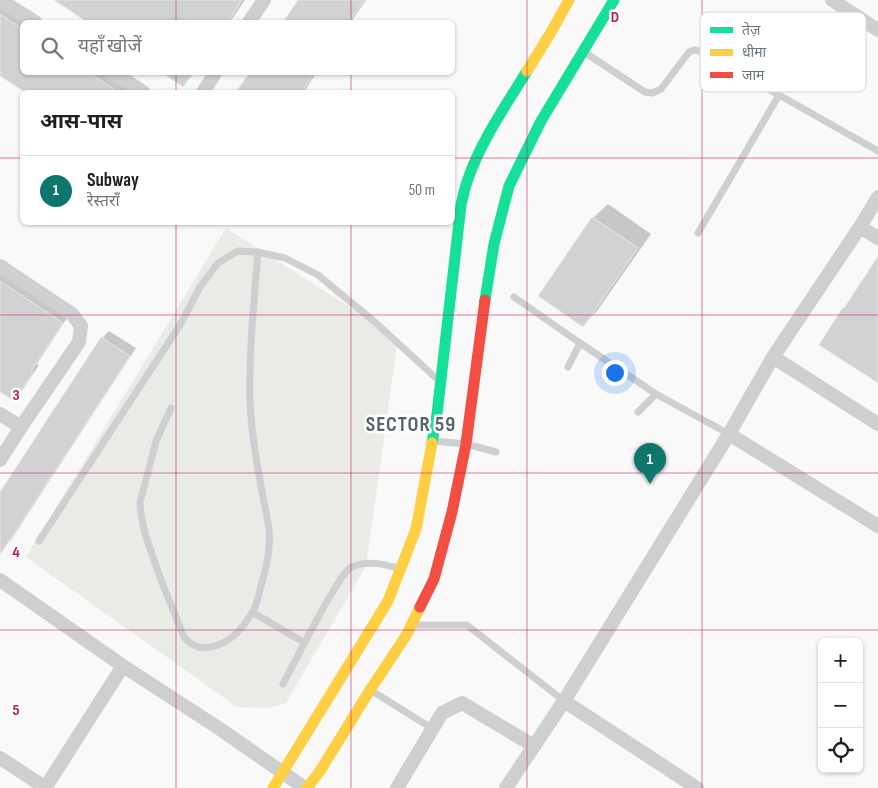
<!DOCTYPE html>
<html lang="hi">
<meta charset="utf-8">
<style>
:root{--surface:#fff;--page:#f6f6f6;--text:#202124;--muted:#757577;--line:#e0e0e0;--accent:#0f766e}
body{margin:0;font-family:"Sofia Sans Condensed","Noto Sans Devanagari",sans-serif;background:var(--page);color:var(--text)}
.controls{position:absolute;right:15px;bottom:15px;display:grid;overflow:hidden;border-radius:8px;box-shadow:0 1px 4px #0004}
.controls button{width:45px;height:45px;display:grid;place-items:center;padding:0;border:0;border-bottom:1px solid var(--line);background:var(--surface);color:var(--text);font:25px sans-serif}
.you{position:absolute;left:614px;top:372px;width:18px;height:18px;margin:-12px;border:4px solid #fff;border-radius:50%;background:#1a73e8;box-shadow:0 0 0 8px #1a73e833}
.badge{display:grid;place-items:center;width:32px;height:32px;border-radius:50%;background:var(--accent);color:#fff;font-size:16px;font-weight:700}
.pin{position:absolute;translate:-50% -41px;filter:drop-shadow(0 1px 2px #0008)}
.pin::after{content:'';position:absolute;top:26px;width:18px;height:15px;background:inherit;clip-path:polygon(0 0,100% 0,50% 100%)}
.list{margin:0;padding:0;list-style:none}
h2{display:flex;justify-content:space-between;align-items:center;height:65px;margin:0;padding:0 20px;font-size:21px}
h2 small{font-size:16px;font-weight:400;color:var(--muted)}
.list li{display:grid;grid-template-columns:32px 1fr auto;gap:15px;align-items:center;box-sizing:border-box;height:70px;padding:0 20px;border-top:1px solid var(--line)}
.list b{display:block;font-size:19px;white-space:nowrap}
.list p{margin:0;font-size:16px;white-space:nowrap;color:var(--muted)}
.list em{font-size:16px;font-style:normal;color:var(--muted)}
.icon{flex:none;width:28px;height:28px;fill:none;stroke:currentColor;stroke-width:2;stroke-linecap:round;stroke-linejoin:round}
.map{position:relative;flex:none;width:878px;height:788px;overflow:hidden}
.search{position:absolute;background:var(--surface);box-shadow:0 1px 4px #0004;left:20px;top:20px;width:435px;height:55px;display:flex;align-items:center;gap:12px;box-sizing:border-box;padding:0 18px;border-radius:8px;color:var(--muted);font-size:19px}
.panel{position:absolute;background:var(--surface);box-shadow:0 1px 4px #0004;left:20px;top:90px;width:435px;height:135px;border-radius:8px}
.map>svg:first-child{display:block}
.green{fill:#e8ebe6}
.shadow{fill:#0003}
.building{fill:#d0d2d3;stroke:#e8e8e8}
.lines{fill:none;stroke-linecap:round;stroke-linejoin:round}
.lane{stroke:#cecfd0;stroke-width:7}
.street{stroke:#cecfd0;stroke-width:14}
.fast{stroke:#16e098;stroke-width:11}
.slow{stroke:#ffcf43;stroke-width:11}
.jam{stroke:#f24e42;stroke-width:11}
.grid{fill:none;stroke:#c2185b;stroke-width:1;stroke-opacity:0.55}
.labels{text-anchor:middle;stroke-width:5;stroke-linejoin:round;paint-order:stroke}
.district-label{font-size:21px;font-weight:bold;letter-spacing:1px;fill:#57646e;stroke:#fff}
.key{fill:#fff;stroke:#d1d6da;stroke-width:1}
.key-label{font-size:14px;fill:#657683}
.grid-label{font-size:16px;text-anchor:middle;font-weight:bold;fill:#c2185b;stroke:#fff;stroke-width:5;stroke-linejoin:round;paint-order:stroke}
</style>
<div class="map">
<svg width="878" height="788" viewBox="0 0 878 788">
<rect width="100%" height="100%" fill="#f9f9f9"/>
<path class="green" d="M226 228 398 338 366 566 286 703 268 708 237 707 26 557Z"/>
<path class="shadow" d="M0 0 39 22H22V72H115L145 92H27L0 75Z
M56 0H245L230 22H89Z
M300 0H366L351 22H285Z
M163 72H195L183 86Z
M251 72H317L304 92H238Z
M608 204 651 234 597 311 583 325 540 295 593 218Z
M0 270 69 315 37 364 39 365 21 392 14 399 0 390Z
M109 331 136 348 11 540 4 547 0 545V494L102 338Z"/>
<path class="building" d="M54 0H242L228 22H87Z
M298 0H364L349 22H283Z
M0 14 22 29V72H88L118 92H25L0 76Z
M161 72H193L183 87Z
M250 72H315L302 92H236Z
M592 217 638 248 583 327 538 296Z
M878 256V383L819 345 843 307 844 308Z
M0 281 63 323 31 371 33 372 14 401 0 392Z
M101 337 130 356 0 555V492Z"/>
<g class="lines">
<path class="lane" d="M584 52 645 92 653 93 661 89 689 52 694 50 699 51 779 95 878 151
M698 233 779 95
M514 297 580 343
M568 367 580 343 656 394 729 434
M171 408 156 441 140 503 141 514 145 534 161 580 184 637C193 648 205 650 218 645 233 640 245 625 253 611 257 604 259 595 261 586 266 568 271 549 269 530 268 519 265 508 263 497 257 465 251 432 250 399 249 350 254 301 258 252
M638 412 656 394
M433 441 466 444 496 452
M39 541 180 325 200 287 218 263 238 251 258 252 285 258 318 275 376 323 437 379
M252 612 305 643
M413 625H467L564 701
M283 684C300 652 316 619 335 588 340 581 344 571 352 567 366 560 383 564 398 568
M372 691 433 729"/>
<path class="street" d="M0 0 35 22
M832 0 878 30
M249 22 264 0
M112 72 143 92
M203 92 216 72
M860 227 878 238
M0 266 72 314 81 326 79 342 21 427 0 460
M773 357 878 424
M0 414 21 427
M729 434 878 526
M0 580 123 666 217 727 305 788
M564 701 697 788
M0 758 46 788
M45 788 123 666
M397 788 442 713 462 703 534 746
M506 788 564 701 729 434 773 357 860 227 878 197"/>
<path class="fast" d="M485 300 494 244 509 186 541 121 614 0
M432 443 437 414 461 205C463 196 465 187 468 179 481 141 506 105 527 71"/>
<path class="slow" d="M527 71 550 34 569 0
M273 788 388 601 416 529 432 443
M307 788 320 771 370 690 407 634 420 607"/>
<path class="jam" d="M420 607 434 579 452 512 466 444 485 300"/>
</g>
<path class="grid" d="M176 0V22M351 0V22M527 0V788M702 0V788M176 72V92M351 72V92M0 158H22M452 158H878M176 222V788M351 222V788M0 315H878M0 473H878M0 630H878"/>
<g class="labels">
<g class="district-label">
<text x="411" y="431">SECTOR 59</text>
</g>
</g>
<rect x="700" y="12" width="166" height="80" rx="8" class="key"/>
<rect x="710" y="27" width="23" height="6" fill="#16e098"/>
<rect x="710" y="49" width="23" height="7" fill="#ffcf43"/>
<rect x="710" y="72" width="23" height="6" fill="#f24e42"/>
<g class="key-label">
<text x="742" y="35">तेज़</text>
<text x="742" y="57">धीमा</text>
<text x="742" y="80">जाम</text>
</g>
<g class="grid-label">
<text x="615" y="22">D</text>
<text x="16" y="400">3</text>
<text x="16" y="557">4</text>
<text x="16" y="715">5</text>
</g>
</svg>
<div class="controls">
<button>+</button>
<button>−</button>
<button><svg class="icon" aria-label="locate" viewBox="0 0 24 24"><circle cx="12" cy="12" r="6"/><path d="M12 2v4M12 18v4M2 12h4M18 12h4"/></svg></button>
</div>
<div class="you"></div>
<div class="pin badge" style="left:650px;top:484px">1</div>
<div class="search"><svg class="icon" aria-label="search" viewBox="0 0 24 24"><circle cx="10" cy="10" r="6"/><path d="M15 15l6 6"/></svg>यहाँ खोजें</div>
<section class="panel">
<h2>आस-पास<small></small></h2>
<ul class="list">
<li><span class="badge">1</span><div><b>Subway</b><p>रेस्तराँ</p></div><em>50 m</em></li>
</ul>
</section>
</div>
